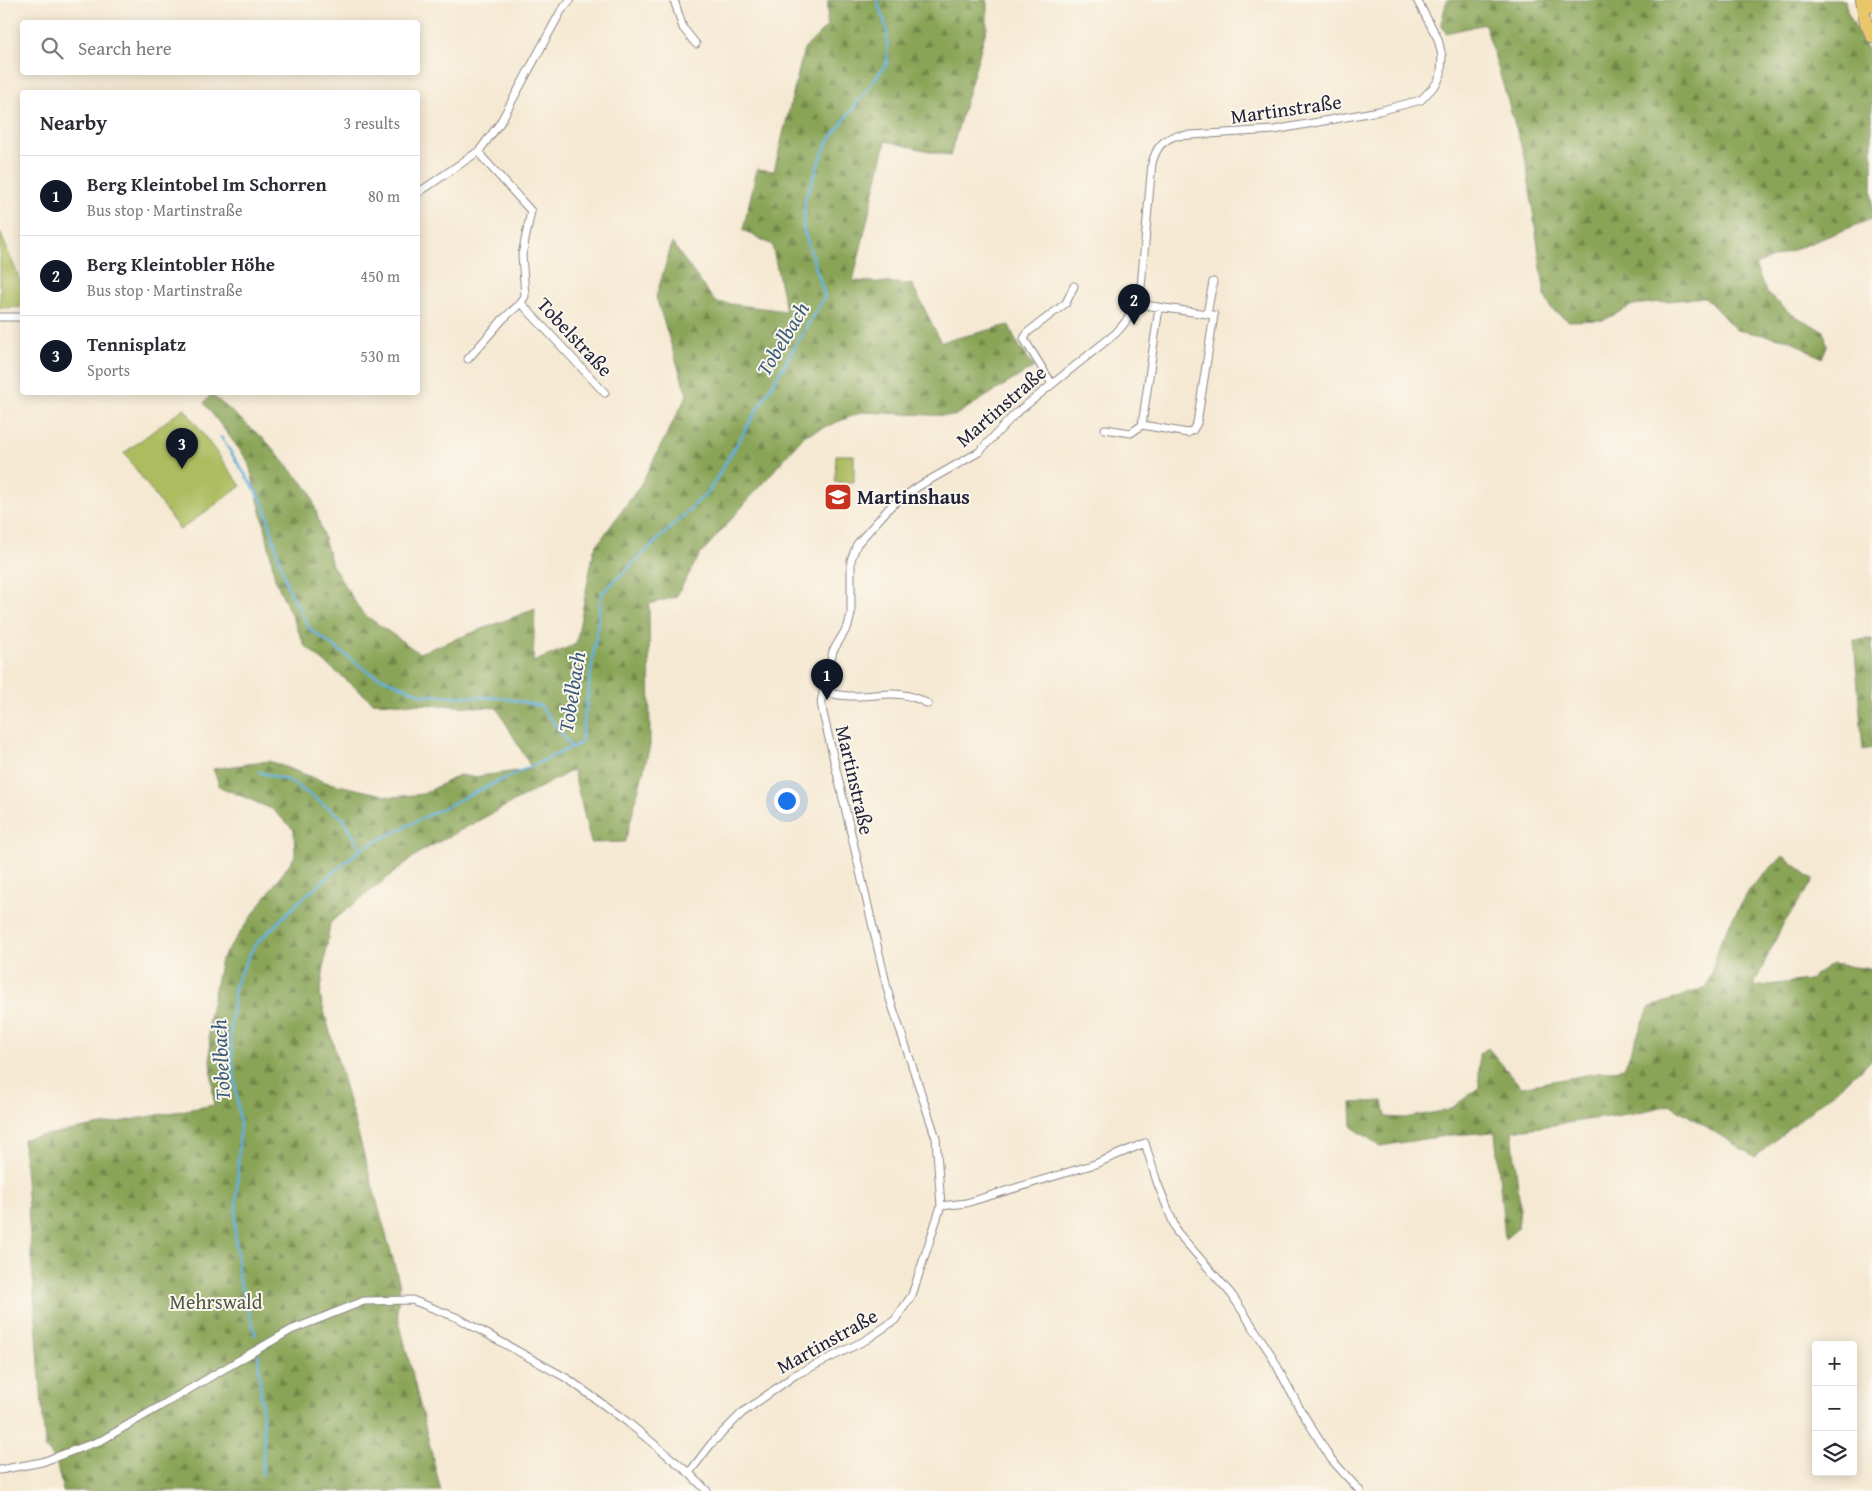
<!DOCTYPE html>
<meta charset="utf-8">
<style>
:root{--surface:#fff;--page:#f2f2f3;--text:#2b2b33;--muted:#7c7c81;--line:#e1e1e2;--accent:#111827}
body{margin:0;font-family:"Gentium Book Plus",serif;background:var(--page);color:var(--text)}
.controls{position:absolute;right:15px;bottom:15px;display:grid;overflow:hidden;border-radius:5px;box-shadow:0 2px 12px #0003}
.controls button{width:45px;height:45px;display:grid;place-items:center;padding:0;border:0;border-bottom:1px solid var(--line);background:var(--surface);color:var(--text);font:25px sans-serif}
.you{position:absolute;left:786px;top:800px;width:18px;height:18px;margin:-12px;border:4px solid #fff;border-radius:50%;background:#1a73e8;box-shadow:0 0 0 8px #1a73e833}
.badge{display:grid;place-items:center;width:32px;height:32px;border-radius:50%;background:var(--accent);color:#fff;font-size:16px;font-weight:700}
.pin{position:absolute;translate:-50% -41px;filter:drop-shadow(0 1px 2px #0008)}
.pin::after{content:'';position:absolute;top:26px;width:18px;height:15px;background:inherit;clip-path:polygon(0 0,100% 0,50% 100%)}
.list{margin:0;padding:0;list-style:none}
h2{display:flex;justify-content:space-between;align-items:center;height:65px;margin:0;padding:0 20px;font-size:21px}
h2 small{font-size:16px;font-weight:400;color:var(--muted)}
.list li{display:grid;grid-template-columns:32px 1fr auto;gap:15px;align-items:center;box-sizing:border-box;height:80px;padding:0 20px;border-top:1px solid var(--line)}
.list b{display:block;font-size:19px;white-space:nowrap}
.list p{margin:0;font-size:16px;white-space:nowrap;color:var(--muted)}
.list em{font-size:16px;font-style:normal;color:var(--muted)}
.icon{flex:none;width:28px;height:28px;fill:none;stroke:currentColor;stroke-width:2;stroke-linecap:round;stroke-linejoin:round}
.map{position:relative;flex:none;width:1872px;height:1491px;overflow:hidden}
.search{position:absolute;background:var(--surface);box-shadow:0 2px 12px #0003;left:20px;top:20px;width:400px;height:55px;display:flex;align-items:center;gap:12px;box-sizing:border-box;padding:0 18px;border-radius:5px;color:var(--muted);font-size:19px}
.panel{position:absolute;background:var(--surface);box-shadow:0 2px 12px #0003;left:20px;top:90px;width:400px;height:305px;border-radius:5px}
.map>svg:first-child{display:block}
.forest{fill:url(#forest-firs);stroke:#566348}
.green{fill:#acbc5f;stroke:#676f4d}
.lines{fill:none;stroke-linecap:round;stroke-linejoin:round}
.stream{stroke:#61b0db;stroke-width:2.5}
.street-casing{stroke:#8c8687;stroke-width:9}
.highway-casing{stroke:#8c8687;stroke-width:14}
.street{stroke:#fff;stroke-width:7}
.highway{stroke:#e9c769;stroke-width:12}
.labels{text-anchor:middle;stroke-width:4;stroke-linejoin:round;paint-order:stroke}
.street-label{font-size:20px;fill:#22223b;stroke:#fbf7ec}
.poi-label{font-size:20px;font-weight:bold;fill:#22223b;stroke:#fbf7ec;text-anchor:start}
.park-label{font-size:20px;fill:#525848;stroke:#fbf7ec}
.water-label{font-size:21px;font-style:italic;fill:#3b5b7b;stroke:#fbf7ec}
</style>
<div class="map">
<svg width="1872" height="1491" viewBox="0 0 1872 1491">
<defs>
<pattern id="forest-firs" width="22" height="20" patternUnits="userSpaceOnUse" patternTransform="scale(1.25)"><rect width="22" height="20" fill="#89a456"/><path d="M5 1l3.5 6h-7zM16 11l3.5 6h-7z" fill="#708548"/></pattern>
</defs>
<rect width="100%" height="100%" fill="#fbf7ec"/>
<filter id="ink" filterUnits="userSpaceOnUse"><feTurbulence type="fractalNoise" baseFrequency=".02" numOctaves="2"/><feDisplacementMap in="SourceGraphic" scale="10" xChannelSelector="R" yChannelSelector="G"/><feConvolveMatrix kernelMatrix="1 2 1 2 8 2 1 2 1" color-interpolation-filters="sRGB"/></filter>
<filter id="wash" filterUnits="userSpaceOnUse"><feTurbulence type="fractalNoise" baseFrequency=".0096" numOctaves="4" result="noise"/><feDisplacementMap in="SourceGraphic" scale="20" xChannelSelector="R" yChannelSelector="G"/><feGaussianBlur stdDeviation="1.12" result="paint"/><feColorMatrix in="noise" values="0 0 0 0 0 0 0 0 0 0 0 0 0 0 0 0 0 1.4 0 .05"/><feComposite in="paint" operator="in"/></filter>
<g filter="url(#wash)">
<rect width="100%" height="100%" fill="#f5e9d3"/>
<path class="forest" d="M828 0H987V27L950 156 886 141 853 281 912 284 941 342 1009 325 1016 341 1034 367 954 416 862 412 805 435 699 556 676 597 649 604 650 746 625 842 591 843 573 770 420 852 330 923 320 996 400 1285 397 1312 441 1491H63L56 1461 45 1447 23 1139 214 1105 208 1023 221 959 295 856 294 830 272 809 220 787 213 769 269 761 325 782 392 797 423 794 459 775 473 777 532 769 497 708 373 702 305 646 275 579 266 531 248 461 204 403 211 394 266 441 310 491 332 565 362 613 419 653 535 609 533 662 576 644 594 549 640 486 687 395 656 297 672 243 715 302 786 311 772 245 743 230 757 169 774 171 804 49 827 26Z
M1447 0H1845L1848 13 1872 57V219L1755 265 1766 292 1791 314 1824 331 1827 346 1822 358 1790 340 1736 330 1705 297 1633 305 1604 320 1569 321 1551 309 1545 296 1526 162 1485 24 1446 33 1441 23Z
M1872 639V748L1863 750 1854 640Z
M1783 856 1814 880 1782 926 1753 987 1808 980 1832 964 1872 969V1060L1755 1157 1671 1105 1634 1113 1512 1131 1520 1207 1518 1228 1505 1239 1495 1132 1451 1135 1380 1146 1352 1127 1351 1103 1383 1101 1386 1117 1404 1118 1449 1110 1479 1088V1054L1488 1048 1521 1087 1624 1068 1649 1008 1707 987 1722 937 1751 887Z"/>
<path class="green" d="M0 232 22 285V307L0 308Z
M184 408 241 486 180 530 124 453Z
M836 455H854V482H835Z"/>
<g class="lines">
<path class="stream" d="M221 437 264 504 287 586 310 629 370 673 423 695 502 698 541 706 572 748
M259 772 290 781 343 818 361 849
M256 1335 239 1279 235 1230 240 1125 230 1034 235 984 254 946 304 897 361 849 469 795 581 743 602 593 709 491 825 296 803 228 805 199 827 143 887 63V30L877 0
M258 1354 264 1436 262 1475"/>
</g>
</g>
<g filter="url(#ink)">
<g class="lines">
<defs>
<path id="street" d="M674 0 683 28 696 44
M418 193 479 151 500 123 561 11 570 0
M521 303 605 393
M1137 304 1214 315 1197 423 1193 430 1188 433 1142 425 1159 308
M1207 314 1213 282
M0 317H22
M468 359 503 319 521 303 525 296 522 255 531 211 483 158 479 151
M1052 384 1024 339 1028 332 1066 303 1074 286
M1105 429 1131 433 1142 425
M823 692C832 694 842 696 851 696 880 697 900 687 928 704
M941 1206 966 1203 1095 1164 1145 1143 1157 1182 1177 1232 1232 1295 1270 1353 1300 1409 1331 1459 1360 1491
M0 1470 42 1462 102 1440 291 1330 364 1301 412 1300 458 1318 568 1379 626 1421 689 1473 707 1491
M689 1473 711 1444 742 1413 795 1375 866 1340 895 1320 912 1295 941 1206 936 1138 889 996 823 713 821 702 833 651 848 626 851 614V560L857 544 891 506 919 486 979 452 1015 414 1116 333C1130 318 1137 306 1141 287L1152 163C1156 149 1161 141 1175 136L1274 130 1379 111 1421 100 1437 83 1441 74 1442 56 1438 39 1417 0"/>
<path id="highway" d="M1862 0 1866 23 1872 36
M1872 2V5"/>
</defs>
<use href="#street" class="street-casing"/>
<use href="#highway" class="highway-casing"/>
<use href="#street" class="street"/>
<use href="#highway" class="highway"/>
</g>
</g>
<defs>
<symbol id="school-square" viewBox="-11 -11 22 22"><rect x="-9" y="-9" width="18" height="18" rx="4" fill="#c8321e" stroke="#fbf7ec"/><path d="M0-5L7-2L0 1L-7-2ZM-4 1L0 2.5L4 1V4Q0 6-4 4Z" fill="#fff"/></symbol>
</defs>
<g fill-rule="evenodd">
<use href="#school-square" x="822" y="481" width="32" height="32"/>
</g>
<g class="labels">
<g class="street-label">
<text transform="translate(1286 109) rotate(-8)" y="7">Martinstraße</text>
<text transform="translate(575 337) rotate(47)" y="7">Tobelstraße</text>
<text transform="translate(1001 406) rotate(-41)" y="7">Martinstraße</text>
<text transform="translate(855 780) rotate(77)" y="7">Martinstraße</text>
<text transform="translate(827 1341) rotate(-29)" y="7">Martinstraße</text>
</g>
<g class="poi-label">
<text x="857" y="504">Martinshaus</text>
</g>
<g class="park-label">
<text x="216" y="1309">Mehrswald</text>
</g>
<g class="water-label">
<text transform="translate(783 339) rotate(-59)" y="7">Tobelbach</text>
<text transform="translate(572 692) rotate(-81)" y="7">Tobelbach</text>
<text transform="translate(221 1060) rotate(-93)" y="7">Tobelbach</text>
</g>
</g>
</svg>
<div class="controls">
<button>+</button>
<button>−</button>
<button><svg class="icon" aria-label="layers" viewBox="0 0 24 24"><path d="M12 4l9 5-9 5-9-5zM3 14l9 5 9-5"/></svg></button>
</div>
<div class="you"></div>
<div class="pin badge" style="left:827px;top:700px">1</div>
<div class="pin badge" style="left:1134px;top:325px">2</div>
<div class="pin badge" style="left:182px;top:469px">3</div>
<div class="search"><svg class="icon" aria-label="search" viewBox="0 0 24 24"><circle cx="10" cy="10" r="6"/><path d="M15 15l6 6"/></svg>Search here</div>
<section class="panel">
<h2>Nearby<small>3 results</small></h2>
<ul class="list">
<li><span class="badge">1</span><div><b>Berg Kleintobel Im Schorren</b><p>Bus stop · Martinstraße</p></div><em>80 m</em></li>
<li><span class="badge">2</span><div><b>Berg Kleintobler Höhe</b><p>Bus stop · Martinstraße</p></div><em>450 m</em></li>
<li><span class="badge">3</span><div><b>Tennisplatz</b><p>Sports</p></div><em>530 m</em></li>
</ul>
</section>
</div>
